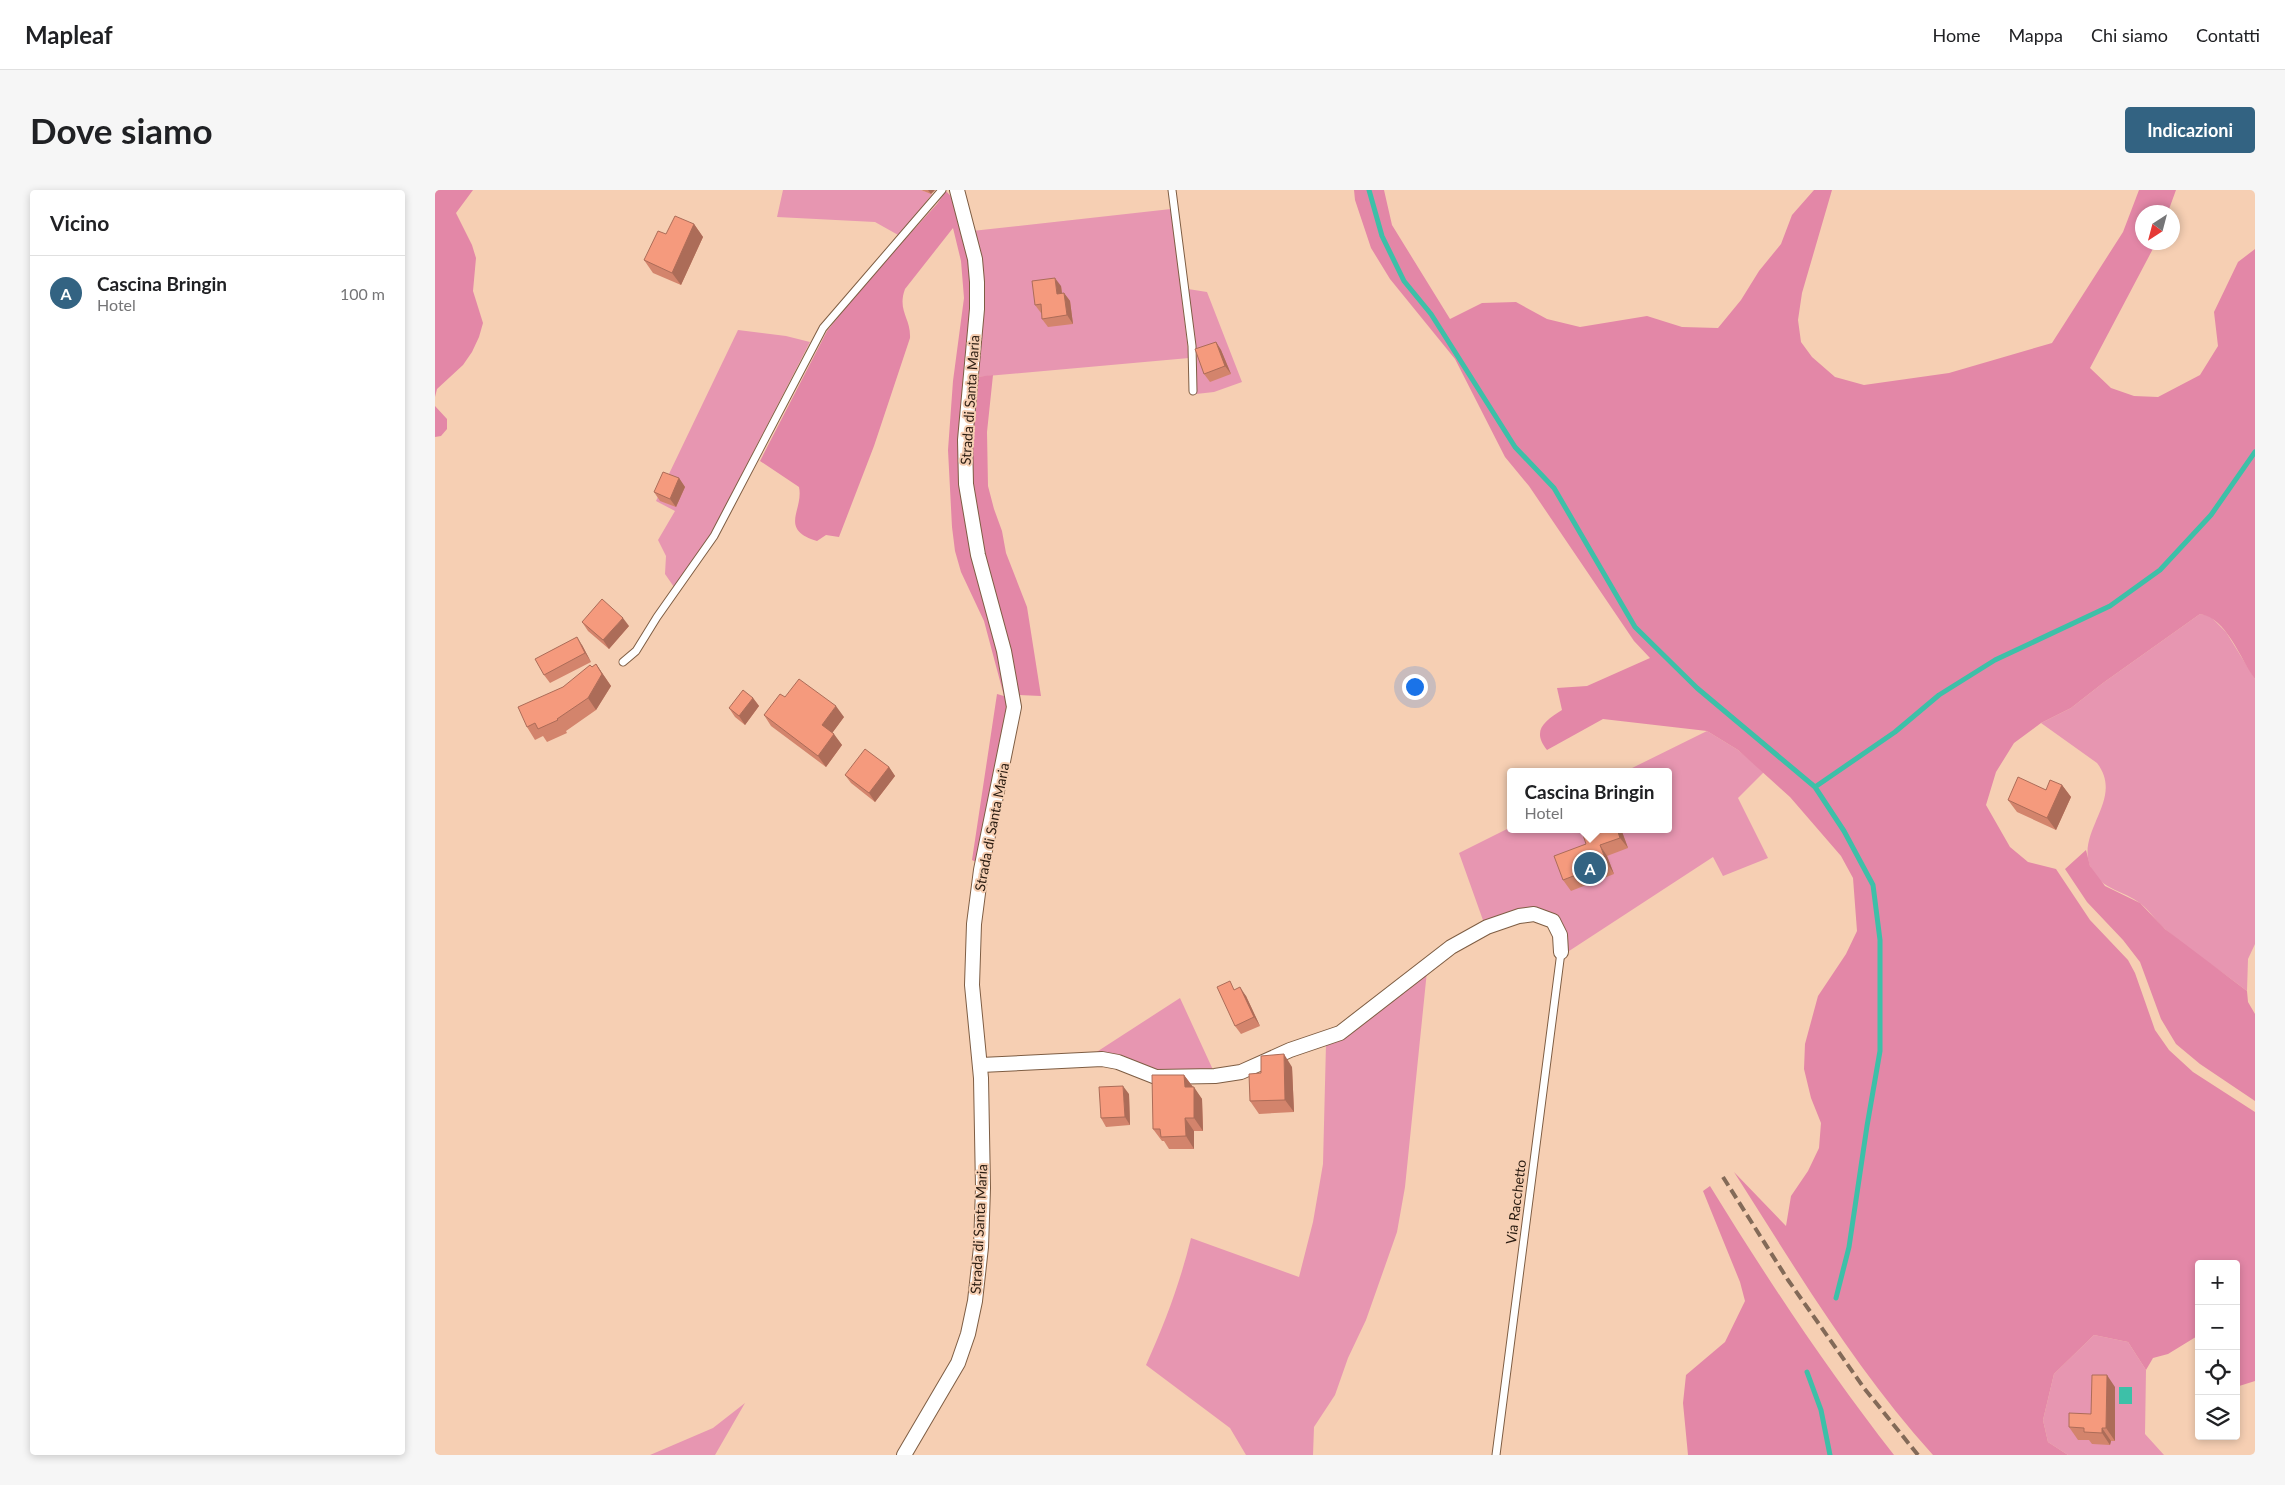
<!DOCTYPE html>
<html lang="it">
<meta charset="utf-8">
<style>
:root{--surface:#fff;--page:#f6f6f6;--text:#202124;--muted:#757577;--line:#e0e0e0;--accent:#336382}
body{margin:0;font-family:Lato,sans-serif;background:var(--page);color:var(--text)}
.controls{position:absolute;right:15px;bottom:15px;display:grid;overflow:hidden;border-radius:5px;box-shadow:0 2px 8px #0003}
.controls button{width:45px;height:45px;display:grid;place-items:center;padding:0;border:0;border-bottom:1px solid var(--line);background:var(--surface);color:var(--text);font:25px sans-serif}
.compass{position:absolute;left:1700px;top:15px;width:45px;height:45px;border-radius:50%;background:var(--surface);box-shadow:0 2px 8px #0003;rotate:216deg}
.you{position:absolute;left:979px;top:496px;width:18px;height:18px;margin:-12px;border:4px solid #fff;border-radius:50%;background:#1a73e8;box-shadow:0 0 0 8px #1a73e833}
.badge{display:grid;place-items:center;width:32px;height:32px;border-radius:50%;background:var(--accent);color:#fff;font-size:16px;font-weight:700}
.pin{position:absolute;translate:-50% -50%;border:2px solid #fff;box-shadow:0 1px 5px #0006}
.popup{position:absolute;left:1072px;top:578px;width:165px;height:65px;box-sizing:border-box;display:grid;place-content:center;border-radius:5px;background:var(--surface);filter:drop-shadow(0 1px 4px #0005);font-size:16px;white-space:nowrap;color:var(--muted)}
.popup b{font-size:19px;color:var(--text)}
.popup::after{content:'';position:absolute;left:50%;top:100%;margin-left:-10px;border:10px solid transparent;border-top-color:var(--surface)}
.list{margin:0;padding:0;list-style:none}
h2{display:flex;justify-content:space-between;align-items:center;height:65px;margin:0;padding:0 20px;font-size:21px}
h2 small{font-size:16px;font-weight:400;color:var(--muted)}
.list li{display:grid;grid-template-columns:32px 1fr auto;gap:15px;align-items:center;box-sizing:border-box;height:75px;padding:0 20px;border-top:1px solid var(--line)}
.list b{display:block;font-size:19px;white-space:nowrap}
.list p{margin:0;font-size:16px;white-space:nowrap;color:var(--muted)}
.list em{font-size:16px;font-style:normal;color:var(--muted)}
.icon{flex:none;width:28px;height:28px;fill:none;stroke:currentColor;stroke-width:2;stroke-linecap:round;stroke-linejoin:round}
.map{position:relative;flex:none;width:1820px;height:1265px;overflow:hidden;border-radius:5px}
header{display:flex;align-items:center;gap:30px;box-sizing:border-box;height:70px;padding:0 25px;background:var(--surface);border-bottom:1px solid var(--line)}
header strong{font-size:24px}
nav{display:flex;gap:28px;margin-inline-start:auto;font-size:18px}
.intro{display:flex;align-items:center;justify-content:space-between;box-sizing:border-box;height:120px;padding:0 30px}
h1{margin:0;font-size:35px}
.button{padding:12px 22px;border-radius:5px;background:var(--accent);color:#fff;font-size:18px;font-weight:700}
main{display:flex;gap:30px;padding:0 30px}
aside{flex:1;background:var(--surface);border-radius:5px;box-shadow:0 2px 8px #0003}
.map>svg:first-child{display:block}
.green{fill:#e796b1}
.forest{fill:#e387a7}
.water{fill:#3dc0a8}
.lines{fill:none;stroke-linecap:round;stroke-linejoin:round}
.stream{stroke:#3dc0a8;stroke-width:5}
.lane-casing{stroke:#7e5d43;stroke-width:9}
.street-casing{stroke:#7e5d43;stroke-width:16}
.lane{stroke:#fff;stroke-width:7}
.street{stroke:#fff;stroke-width:14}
.rail{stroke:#836a58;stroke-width:4;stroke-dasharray:10 5;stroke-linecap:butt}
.wall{fill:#d3846c}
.shaded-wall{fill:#ac6c58}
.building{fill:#f59a7d;stroke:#ac6c58}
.labels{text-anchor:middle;stroke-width:4;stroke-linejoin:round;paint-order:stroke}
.street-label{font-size:14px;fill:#291b10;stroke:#f6cfb3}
</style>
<header>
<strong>Mapleaf</strong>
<nav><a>Home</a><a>Mappa</a><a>Chi siamo</a><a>Contatti</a></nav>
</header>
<div class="intro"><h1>Dove siamo</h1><a class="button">Indicazioni</a></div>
<main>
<aside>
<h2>Vicino<small></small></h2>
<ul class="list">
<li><span class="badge">A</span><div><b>Cascina Bringin</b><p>Hotel</p></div><em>100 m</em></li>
</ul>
</aside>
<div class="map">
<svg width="1820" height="1265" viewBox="0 0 1820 1265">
<rect width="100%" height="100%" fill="#f6cfb3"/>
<path class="green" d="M348 0H486L497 4 465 46 440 32 342 27Z
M736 19 754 168 541 187 537 41Z
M753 99 772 102 807 192 779 202 761 204 762 165Z
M303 140 351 146 375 152 274 348 239 397 230 384 231 366 223 350 240 321 221 311Z
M1765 424 1775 426 1791 442 1820 489V754L1813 769 1812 801C1785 780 1755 761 1730 739 1721 731 1715 721 1706 714 1689 700 1661 699 1654 673 1644 638 1689 608 1662 573L1606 533 1636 518 1668 493Z
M1272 541 1303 560 1329 582 1303 608 1333 668 1288 686 1278 667 1131 763 1120 728 1049 733 1024 663 1076 637V639H1234V582H1189Z
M992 781 970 997 962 1042 931 1130 913 1168 900 1205 879 1237 878 1265H811L795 1238 711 1175C730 1133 745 1093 756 1048L864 1087 878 1032 888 974 891 854Z
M745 808 779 882 727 883 660 863Z
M1659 1145 1693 1152 1711 1180 1710 1244 1729 1265H1633L1613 1252 1608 1230 1619 1184Z
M310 1213 280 1265H215L278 1238Z"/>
<path class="forest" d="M0 0H38L21 23 37 55 41 68 38 101 48 133 44 147 37 162 28 175 2 199 0 207Z
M919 0H949L957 35 1015 129 1047 113 1081 112 1112 129 1145 137 1212 126 1247 137 1283 138 1306 110 1324 81 1346 54 1357 25 1379 0H1397L1367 103 1363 130 1366 152 1377 167 1400 187 1429 195 1514 183 1617 153 1688 42 1704 0H1741L1733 22H1708V52L1721 53 1655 178 1676 198 1699 206 1723 207 1765 185 1783 156 1779 122 1803 72 1820 59V489C1805 469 1792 428 1765 424L1668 493 1636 518 1606 533 1579 553 1561 582 1551 615 1575 657 1593 672 1621 679 1655 730 1693 770 1700 783 1720 840 1734 860 1758 882 1820 922V1191L1801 1197V1074H1764V1145L1733 1164 1718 1168 1711 1180 1693 1152 1659 1145 1619 1184 1608 1230 1613 1252 1633 1265H1498C1420 1179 1361 1079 1299 982L1351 1036 1356 1006 1373 981 1384 958 1386 933 1376 908 1369 879 1370 854 1383 806 1411 764 1422 741 1418 688 1406 666 1355 607 1303 560 1272 541 1168 529 1112 560C1096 540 1110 531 1127 520L1122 498 1152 496 1215 468 1199 451 1094 296 1070 267 1020 169 955 89 936 58 920 10Z
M511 1 522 13 538 81 526 247 575 514 541 672 537 670 562 504 569 506 549 431 526 382 520 361 517 337 513 260 518 191 529 108 526 71 518 38 470 99C462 121 476 128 475 148L439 256 404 347 391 345 382 351C343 339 369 320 364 297L325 271 392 141 431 92 502 14Z
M558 185 552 242 553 296 559 319 567 341 571 363 592 417 606 506 584 505 543 338 534 265 541 187Z
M0 216 12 229V239L6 246 0 247Z
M1651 660 1655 676 1670 696 1705 713 1730 739 1812 801 1813 812 1820 824V911L1765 874 1741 854 1726 829 1705 772 1688 750 1652 712 1630 679Z
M1275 996C1333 1090 1391 1178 1459 1265H1253L1248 1213 1251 1185 1290 1152 1310 1111 1305 1092 1268 1001Z"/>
<path class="water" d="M1684 1197H1697V1214H1684Z"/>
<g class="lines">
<path class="stream" d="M934 0 947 46 969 91 996 124 1080 257 1119 298 1200 437 1262 498 1380 597 1409 641 1438 695 1445 750V861L1432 936 1414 1057 1401 1108
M1380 597 1460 542 1504 505 1560 470 1675 416 1725 380 1776 325 1820 262
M1372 1182 1386 1220 1395 1265"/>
<defs>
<path id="lane" d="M737 0 757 156 758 201
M188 472 201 461 222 427 279 346 388 138 507 0
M1061 1265 1126 762"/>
<path id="street" d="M546 875 667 869 683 872 721 887 780 886 806 882 855 860 905 843 1016 757 1052 737 1084 726 1099 724 1118 731 1125 745 1126 762
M469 1265 523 1173 533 1144 540 1111 546 1057 548 998 546 888 537 795 539 734 546 680 579 517 569 461 543 365 531 294 530 250 542 119V92L540 69 522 0"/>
</defs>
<use href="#lane" class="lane-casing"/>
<use href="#street" class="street-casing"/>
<use href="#lane" class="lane"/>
<use href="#street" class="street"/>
<path class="rail" d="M1288 987 1353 1090 1429 1198 1483 1265"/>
</g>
<path class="wall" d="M486 0H500L496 4Z
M259 34 268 47 246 95 218 83 209 70 231 44Z
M626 96 627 103H629L635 111 638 134 613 137 607 129V123H606L600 115Z
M781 152 786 160 796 184 775 192 769 184Z
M244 288 250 297 241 317 225 311 219 302Z
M147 432 194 436 174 459 153 441Z
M147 455 156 472 115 493 109 485Z
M161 474 176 496 161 520 131 541 132 543 112 552 108 546 100 550 92 537 128 497Z
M350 507 409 527 397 543 407 555 391 577 336 536 329 525Z
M318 508 324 516 310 535 300 527 294 518Z
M454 577 460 586 440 612 416 593 410 585Z
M1627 595 1636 607 1621 640 1582 622 1573 610Z
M1186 639 1193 658 1172 666 1179 684 1136 701 1128 690 1151 654Z
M801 799 811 806 825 836 806 844 800 836Z
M857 877 859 922 824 924 815 911Z
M749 885 767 909 768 941H759V959H734L729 951H727L718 939Z
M694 904 695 935 671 937 666 928Z
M1680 1197V1251H1676L1675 1255 1657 1254 1654 1250H1643L1634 1237 1656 1224Z"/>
<path class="shaded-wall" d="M493 0H500L496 4Z
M259 34 268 47 246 95 237 83Z
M620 88 626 96 628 112 622 104Z
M629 103 635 111 638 134 632 125Z
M781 152 786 160 796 184 790 176Z
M244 288 250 297 241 317 235 309Z
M188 428 194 436 174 459 168 450Z
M142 447 147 455 156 472 150 463Z
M161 474 176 496 161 520 153 508 165 488Z
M318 508 324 516 310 535 304 526Z
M401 516 409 527 395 546 387 535Z
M399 544 407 555 391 577 383 566Z
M454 577 460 586 440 612 434 603Z
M1627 595 1636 607 1621 640 1612 628Z
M1182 639H1186L1193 658 1185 648Z
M1165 655 1172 666 1179 684 1172 673Z
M805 797 811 806 825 836 819 827Z
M849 864 857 877 859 922 850 910Z
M749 885 758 897H750Z
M688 896 694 904 695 935 690 927Z
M759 897 767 909 768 941 759 928Z
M750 928 759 941V959L751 946Z
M1672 1185 1680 1197V1251L1671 1238Z
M1667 1238 1676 1251 1675 1255 1667 1243Z"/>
<path class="building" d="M240 26 259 34 237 83 209 70 223 41 231 44Z
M620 88 622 104 629 103 632 125 607 129 606 114 600 115 597 91Z
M781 152 790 176 769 184 760 159Z
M228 282 244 288 235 309 219 302Z
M167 409 188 428 168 450 147 432Z
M142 447 150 463 109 485 100 469Z
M161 474 167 484 153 508 122 529 123 530 103 539 100 533 92 537 83 517 128 497 155 475 157 477Z
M364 489 401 516 387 535 399 544 383 566 329 525 345 504 350 507Z
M308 500 318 508 304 526 294 518Z
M430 559 454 577 434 603 410 585Z
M1583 587 1611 600 1615 590 1627 595 1612 628 1573 610Z
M1146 639H1182L1185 648 1165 655 1172 673 1128 690 1119 666 1151 654Z
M795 791 799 800 805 797 819 827 800 836 782 797Z
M849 864 850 910 815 911 814 884 826 883V866Z
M717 885H749L750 897H759V928H750L751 946 726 947 725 939H718Z
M688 896 690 927 666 928 664 897Z
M1657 1185H1672L1671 1238H1667V1243L1649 1242V1238L1634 1237V1223L1656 1224Z"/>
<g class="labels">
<g class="street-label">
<text transform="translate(535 210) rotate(-86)" y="5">Strada di Santa Maria</text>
<text transform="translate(557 637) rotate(-79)" y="5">Strada di Santa Maria</text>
<text transform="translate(1081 1012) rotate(-83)" y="5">Via Racchetto</text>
<text transform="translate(544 1039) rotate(-87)" y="5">Strada di Santa Maria</text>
</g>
</g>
</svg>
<div class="controls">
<button>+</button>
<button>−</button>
<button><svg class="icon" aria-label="locate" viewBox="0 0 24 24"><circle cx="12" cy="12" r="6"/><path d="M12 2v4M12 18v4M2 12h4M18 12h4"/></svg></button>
<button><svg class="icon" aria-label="layers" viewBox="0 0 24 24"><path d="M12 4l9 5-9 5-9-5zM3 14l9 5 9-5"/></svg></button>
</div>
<svg class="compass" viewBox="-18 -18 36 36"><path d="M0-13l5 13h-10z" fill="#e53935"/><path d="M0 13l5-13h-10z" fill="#757577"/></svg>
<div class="you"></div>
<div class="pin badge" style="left:1155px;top:678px">A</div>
<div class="popup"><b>Cascina Bringin</b>Hotel</div>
</div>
</main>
